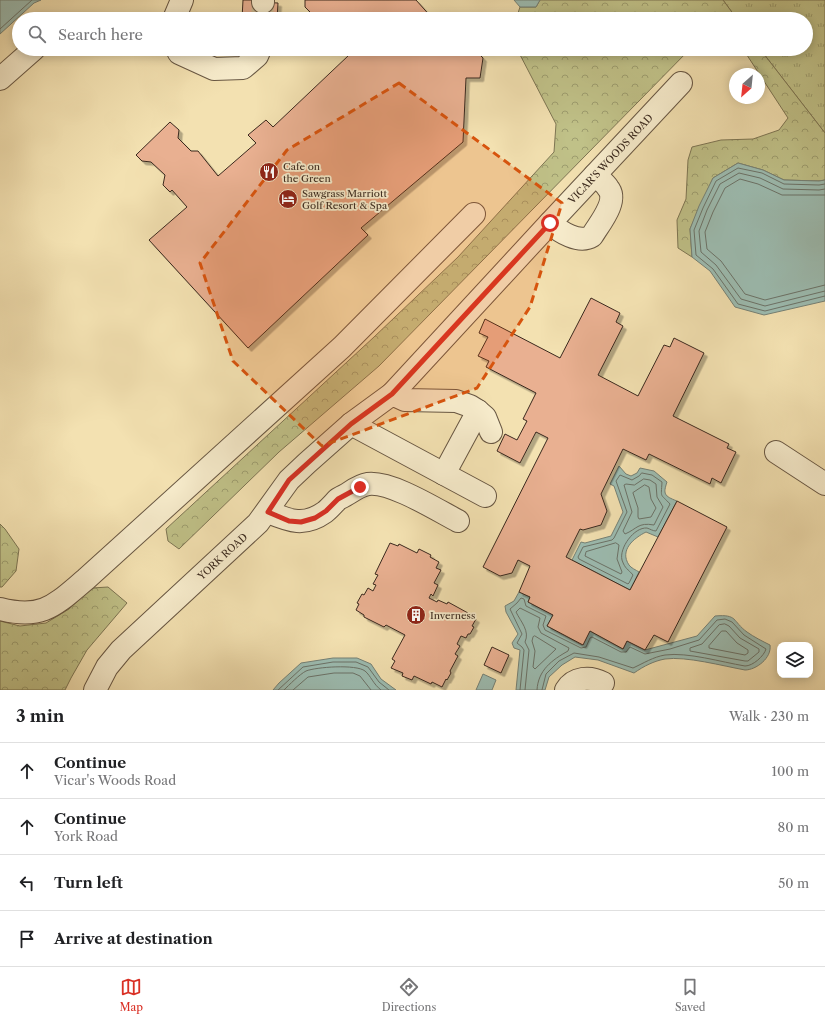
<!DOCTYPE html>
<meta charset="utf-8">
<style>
:root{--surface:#fff;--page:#f2f2f2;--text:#202124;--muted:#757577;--line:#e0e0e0;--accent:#d93025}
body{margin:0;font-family:"Libre Caslon Text",serif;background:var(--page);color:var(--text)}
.controls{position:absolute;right:12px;bottom:12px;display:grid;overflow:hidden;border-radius:8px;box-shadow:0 2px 10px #0003}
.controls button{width:36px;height:36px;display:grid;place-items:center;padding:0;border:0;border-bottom:1px solid var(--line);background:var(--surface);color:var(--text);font:20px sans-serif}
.compass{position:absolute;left:729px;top:68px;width:36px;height:36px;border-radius:50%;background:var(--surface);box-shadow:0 2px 10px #0003;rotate:207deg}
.stop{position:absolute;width:12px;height:12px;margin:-9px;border:3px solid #d93025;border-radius:50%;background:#fff}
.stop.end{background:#d93025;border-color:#fff;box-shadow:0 1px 4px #0008}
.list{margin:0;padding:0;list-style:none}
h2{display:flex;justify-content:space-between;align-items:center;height:52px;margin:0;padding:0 16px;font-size:17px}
h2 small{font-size:13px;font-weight:400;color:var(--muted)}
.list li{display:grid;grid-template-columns:26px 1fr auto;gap:12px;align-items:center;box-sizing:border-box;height:56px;padding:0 16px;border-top:1px solid var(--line)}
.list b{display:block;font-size:15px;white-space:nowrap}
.list p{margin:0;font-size:13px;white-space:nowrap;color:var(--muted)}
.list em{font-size:13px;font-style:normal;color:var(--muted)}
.icon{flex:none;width:22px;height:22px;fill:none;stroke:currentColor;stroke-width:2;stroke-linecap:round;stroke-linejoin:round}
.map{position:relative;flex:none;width:825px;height:690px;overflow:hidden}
.search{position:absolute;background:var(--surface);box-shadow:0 2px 10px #0003;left:12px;right:12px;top:12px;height:44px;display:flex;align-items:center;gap:10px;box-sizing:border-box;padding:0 14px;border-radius:22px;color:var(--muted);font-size:15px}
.sheet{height:276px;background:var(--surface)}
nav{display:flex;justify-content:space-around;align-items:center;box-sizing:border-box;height:56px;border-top:1px solid var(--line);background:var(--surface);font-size:11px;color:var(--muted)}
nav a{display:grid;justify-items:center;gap:2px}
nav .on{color:var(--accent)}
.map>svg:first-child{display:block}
.grass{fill:url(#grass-tufts);stroke:#7d7553}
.forest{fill:url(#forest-crowns);stroke:#7d7553}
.water{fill:#9cbcb1;stroke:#758176}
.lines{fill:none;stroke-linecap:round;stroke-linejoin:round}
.shore{stroke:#6b7268;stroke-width:1}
.building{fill:#e9b091;stroke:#3a291e;filter:url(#shadow)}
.minor-tunnel{stroke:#cebc94;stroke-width:22;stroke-dasharray:22 11;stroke-linecap:butt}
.minor-casing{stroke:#685743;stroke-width:24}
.minor{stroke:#f7eccc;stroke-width:22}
.route{stroke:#d93025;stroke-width:5}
.marked{fill:#d7540e;fill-opacity:0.2;stroke:#d7540e;stroke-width:3;stroke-dasharray:8 5;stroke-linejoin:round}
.labels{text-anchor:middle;stroke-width:3.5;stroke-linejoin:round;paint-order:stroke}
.street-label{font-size:10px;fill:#3a291e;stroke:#f7eccc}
.poi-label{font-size:10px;fill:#3a291e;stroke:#f7eccc;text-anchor:start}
</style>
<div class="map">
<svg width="825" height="690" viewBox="0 0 825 690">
<defs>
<pattern id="grass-tufts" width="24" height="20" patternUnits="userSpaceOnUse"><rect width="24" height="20" fill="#c0c188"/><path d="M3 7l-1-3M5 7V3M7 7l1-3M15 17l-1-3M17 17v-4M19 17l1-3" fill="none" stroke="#9d9d6f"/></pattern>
<pattern id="forest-crowns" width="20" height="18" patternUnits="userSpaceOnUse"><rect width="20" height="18" fill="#c0c188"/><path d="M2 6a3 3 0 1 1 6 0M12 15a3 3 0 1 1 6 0" fill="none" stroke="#9d9d6f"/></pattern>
<filter id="shadow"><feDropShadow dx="3.5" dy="3.5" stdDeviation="0" flood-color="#0004"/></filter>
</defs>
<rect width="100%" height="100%" fill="#f3e1b1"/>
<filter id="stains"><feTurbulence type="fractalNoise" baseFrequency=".005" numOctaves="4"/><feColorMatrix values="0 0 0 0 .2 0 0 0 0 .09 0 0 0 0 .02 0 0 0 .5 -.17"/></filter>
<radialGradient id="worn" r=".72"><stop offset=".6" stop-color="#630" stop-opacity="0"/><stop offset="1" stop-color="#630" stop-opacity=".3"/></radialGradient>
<path class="grass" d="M723 0H825V133L760 49H806V19H737Z"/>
<path class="forest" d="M540 0H723L737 19H516L520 7H536Z
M517 49H690L379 366 279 452 179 549 168 541 166 529 374 337 458 257 554 152 556 124Z
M743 49H760L825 133V180L819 181 784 180 763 170 738 163 713 178 690 229 692 257 678 248 677 220 686 199 688 160 692 147 721 140 753 139 779 130 788 118Z
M0 524 5 529 19 549 16 571 2 587H0Z
M108 587 127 603 87 650 71 678 65 690H0V621L20 626 46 623 69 609 92 588Z"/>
<path class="water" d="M0 0H41L34 3 0 34Z
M514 0H540L536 7H520Z
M738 163 763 170 784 180 819 181 825 180V301L764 315 735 307 710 271 692 257 690 229 699 206 713 178Z
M619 466 626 474 631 476 637 473 640 468 654 471 667 482C663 494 664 496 677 501L658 537 646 532C634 538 619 550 629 565 631 568 636 570 639 572L630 590 572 560 581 542 585 543 611 536 623 512 614 486 610 484Z
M519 592 530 597 528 602 553 615 547 626 582 645 590 631 623 649 627 641 645 650 697 636 715 616C738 614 732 621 747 632 754 637 762 641 770 645 772 658 756 670 745 670 723 666 686 656 665 659 654 661 644 666 634 673L598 660 575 657 562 665 549 677 545 690H516L520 650 514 648 512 643 518 634 506 612 505 606 514 601Z
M333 658H357L371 664 381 679 396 690H273L279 683 301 663Z
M483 674 496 680 492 690H476Z"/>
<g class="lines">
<path class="shore" d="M0 29 32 0
M825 184 819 185 784 184 762 173 738 168 716 181 703 208 694 230 696 255 713 269 738 304 765 311 825 296
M825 189 819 190 783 189 760 178 739 173 720 184 707 210 699 231 701 252 716 265 741 299 765 306 825 291
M825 195H782L758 184 740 179 725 188 713 212 705 232 707 249 721 261 745 294 765 300 825 285
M642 473 652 475 662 482C661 499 660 493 670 504L656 531C653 531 650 529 647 528 634 527 619 548 622 560 625 569 628 569 633 575L629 583 628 584 579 559 578 557 583 547 612 540 614 538 627 512 616 481 620 475 632 480 639 476Z
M644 479 650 480 656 484 657 497 663 507 654 525C638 522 637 529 625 534L623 531 632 512 624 485 626 484 634 485Z
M645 485 649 487 651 499 656 508 651 517 639 519 638 517V508L633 493Z
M616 543 619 545 617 559 622 572 621 574 585 556 586 552Z
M725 624 729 626 740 638 759 649V652L748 661H745L690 651V648L702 644 719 625Z
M722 631H726L737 643 748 650V653L745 655 709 648V646Z
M535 636 556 649 535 669 533 667 535 651 532 641 533 637Z
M278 690 303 667 333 662H356L368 667 379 682 389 690
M284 690C289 685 300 674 306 671 316 667 356 664 365 671 371 676 373 684 381 690
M293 690 308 677 334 673H353L360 676 371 690
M520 690 524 650 522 647 517 643 522 634 510 609 517 603 521 598 524 599 526 606 546 616 543 625 545 630 581 648 586 647 590 638 592 637 621 652H626L630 647 645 654 670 649 699 640 717 620 725 619 732 622 744 635 766 649C764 656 753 666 745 666 721 662 688 652 665 655 653 657 644 663 633 668L599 657 574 653 559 661 546 674 542 690
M525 690 529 650 525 642C530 631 521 622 516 612L520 608 540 618 538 627 541 633 569 648 568 651C552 660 538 670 537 690"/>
</g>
<path class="building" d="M243 0H255L257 2 278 3 277 19H242Z
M305 0H416L433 19 438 12 445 19H314L316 18 305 7Z
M343 49H474L483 58 480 78H466L463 142 361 228 368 235 248 348 149 240 187 207 172 190 170 192 163 185 165 175 151 162 142 161 136 155 170 122 179 130 178 138 191 151H198L218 176 256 143 248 135 266 120 273 127 349 55Z
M591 298 620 313 616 322 623 326 598 375 638 396 664 345 670 347 674 338 704 353 673 416 729 444 727 448 736 452 721 483 712 478 710 484 649 454 646 460 623 449 601 494 607 511 601 525 583 530 580 529 566 557 630 590 677 501 727 527 668 642 654 635 645 650 627 641 623 649 590 631 583 645 547 626 553 615 528 602 530 597 519 592 530 566 518 560 512 573 500 576 483 567 548 438 536 432 520 463 497 451 505 434 517 440 527 421 523 419 536 393 486 367 489 361 478 356 488 337 479 333 485 319 560 358Z
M390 543 398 546 399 544 417 553 419 549 431 555 430 557 439 562 436 568 441 570 434 583 438 585 433 596 431 594 429 598 437 602 438 600 447 604 448 602 468 613 467 614 476 619 472 626 474 627 470 634H468L466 638 461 636 457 644 460 646 455 654 458 656 450 671 451 673 447 680 446 679 442 687 432 682 431 684 414 676 412 680 402 676 403 673 391 668 395 661 392 659 405 635 386 625 384 627 364 617V615L356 610 359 604 357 603 362 594 364 595 368 588 373 591 376 585 373 584 378 575 375 574Z
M492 647 509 655 501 673 484 665Z"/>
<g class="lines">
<path class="minor-tunnel" d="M262 19 263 2"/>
<defs>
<g id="minor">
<path d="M263 0V2"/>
<path d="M174 19 182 0"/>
<path d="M177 49 179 53 214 69 243 68 257 56 260 49"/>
<path d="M0 79 34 49"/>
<path d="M550 223C560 232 579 244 592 236 599 224 619 201 608 188 605 183 599 179 595 175"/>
<path id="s1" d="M392 394 550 223 681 83"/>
<path d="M351 424 485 496"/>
<path d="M776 452 825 484"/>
<path d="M444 474 478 411"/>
<path d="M268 512C290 521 304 527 325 512 330 508 334 503 338 499 342 497 346 495 349 493 355 489 361 485 368 484 391 481 437 510 458 521"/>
<path d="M0 609C43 620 55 605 86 579L342 347 474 214"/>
<path id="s2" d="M95 690 107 667 121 650 258 523 289 480 307 463 351 424 392 394 405 400 456 401 470 406 478 411 485 417 491 432"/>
<path d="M566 690C574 677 590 676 603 683"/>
</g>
</defs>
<use href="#minor" class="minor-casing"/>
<use href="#minor" class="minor"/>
</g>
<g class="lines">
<path class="route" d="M360 487 338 499 326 511 315 518 301 522 289 521 268 512 289 480 351 424 392 394 550 223"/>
</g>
<path class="marked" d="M399 83 562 203 530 307 477 388 322 446 233 361 200 263 287 150Z"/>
<defs>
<symbol id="restaurant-disc" viewBox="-11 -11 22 22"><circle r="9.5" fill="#8f2418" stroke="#f7eccc"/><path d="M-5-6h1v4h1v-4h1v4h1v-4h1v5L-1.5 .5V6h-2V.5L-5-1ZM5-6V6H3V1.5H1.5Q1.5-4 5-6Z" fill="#fff"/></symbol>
<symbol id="hotel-disc" viewBox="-11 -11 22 22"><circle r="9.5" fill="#8f2418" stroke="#f7eccc"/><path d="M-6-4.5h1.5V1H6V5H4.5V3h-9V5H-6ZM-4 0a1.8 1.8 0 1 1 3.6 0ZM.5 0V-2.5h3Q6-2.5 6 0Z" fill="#fff"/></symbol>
<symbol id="building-disc" viewBox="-11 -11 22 22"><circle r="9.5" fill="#8f2418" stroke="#f7eccc"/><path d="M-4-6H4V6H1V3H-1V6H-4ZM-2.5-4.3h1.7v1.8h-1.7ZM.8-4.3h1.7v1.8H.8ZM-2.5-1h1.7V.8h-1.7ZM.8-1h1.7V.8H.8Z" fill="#fff"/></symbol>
</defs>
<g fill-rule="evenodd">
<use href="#restaurant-disc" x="258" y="161" width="22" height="22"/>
<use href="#hotel-disc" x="277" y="188" width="22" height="22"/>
<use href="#building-disc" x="405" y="604" width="22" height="22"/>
</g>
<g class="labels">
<g class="street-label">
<text dy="4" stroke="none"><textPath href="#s1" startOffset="321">VICAR'S WOODS ROAD</textPath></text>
<text dy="4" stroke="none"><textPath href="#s2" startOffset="186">YORK ROAD</textPath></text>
</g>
<g class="poi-label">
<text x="283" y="170">Cafe on<tspan x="283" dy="12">the Green</tspan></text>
<text x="302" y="197">Sawgrass Marriott<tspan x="302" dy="12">Golf Resort &amp; Spa</tspan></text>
<text x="430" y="619">Inverness</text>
</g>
</g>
<rect width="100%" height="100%" filter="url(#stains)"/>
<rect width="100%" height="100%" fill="url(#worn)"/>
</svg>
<div class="controls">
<button><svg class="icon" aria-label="layers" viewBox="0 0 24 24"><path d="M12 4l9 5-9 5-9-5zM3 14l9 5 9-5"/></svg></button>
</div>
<svg class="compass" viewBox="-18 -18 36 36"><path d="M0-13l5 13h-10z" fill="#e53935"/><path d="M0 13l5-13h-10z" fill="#757577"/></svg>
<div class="stop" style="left:550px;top:223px"></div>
<div class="stop end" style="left:360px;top:487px"></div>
<div class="search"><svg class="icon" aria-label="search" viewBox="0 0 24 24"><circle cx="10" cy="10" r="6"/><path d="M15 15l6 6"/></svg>Search here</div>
</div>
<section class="sheet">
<h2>3 min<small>Walk · 230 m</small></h2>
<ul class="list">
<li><svg class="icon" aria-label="ahead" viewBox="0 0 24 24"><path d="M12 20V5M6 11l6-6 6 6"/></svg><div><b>Continue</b><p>Vicar's Woods Road</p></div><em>100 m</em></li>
<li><svg class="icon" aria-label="ahead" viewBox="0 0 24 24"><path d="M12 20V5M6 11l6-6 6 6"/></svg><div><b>Continue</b><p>York Road</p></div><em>80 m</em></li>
<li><svg class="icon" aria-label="left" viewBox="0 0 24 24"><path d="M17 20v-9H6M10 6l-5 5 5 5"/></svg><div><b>Turn left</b></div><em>50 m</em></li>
<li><svg class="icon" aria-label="arrive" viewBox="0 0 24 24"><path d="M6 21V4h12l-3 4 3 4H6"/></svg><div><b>Arrive at destination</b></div></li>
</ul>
</section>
<nav>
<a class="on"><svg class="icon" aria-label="map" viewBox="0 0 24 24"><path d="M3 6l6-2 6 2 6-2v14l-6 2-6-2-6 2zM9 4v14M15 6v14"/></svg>Map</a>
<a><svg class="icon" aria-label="directions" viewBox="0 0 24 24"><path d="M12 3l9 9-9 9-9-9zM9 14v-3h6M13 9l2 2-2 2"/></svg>Directions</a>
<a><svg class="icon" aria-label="saved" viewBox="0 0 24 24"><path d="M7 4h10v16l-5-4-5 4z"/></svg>Saved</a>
</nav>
